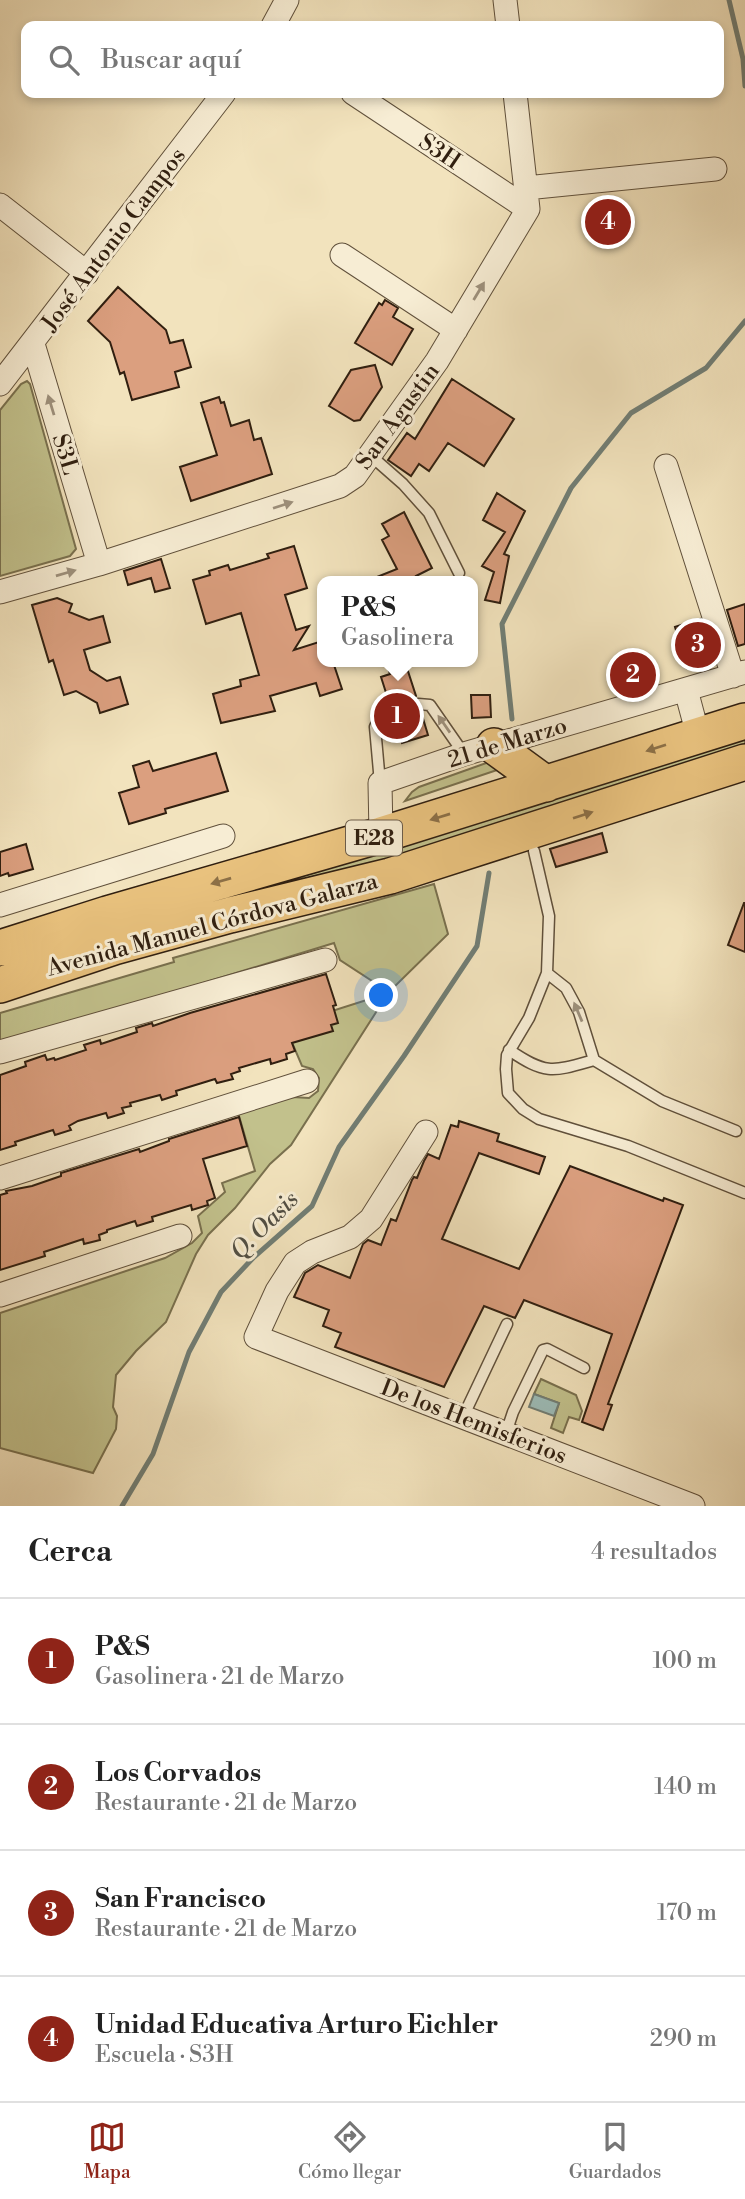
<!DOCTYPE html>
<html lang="es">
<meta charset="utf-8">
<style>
:root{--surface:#fff;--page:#f2f2f2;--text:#222;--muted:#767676;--line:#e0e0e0;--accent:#8f2418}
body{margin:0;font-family:"Libre Bodoni",serif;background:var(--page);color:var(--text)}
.you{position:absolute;left:382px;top:996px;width:24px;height:24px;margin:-18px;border:5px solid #fff;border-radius:50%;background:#1a73e8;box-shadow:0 0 0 10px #1a73e833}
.badge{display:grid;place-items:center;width:46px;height:46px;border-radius:50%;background:var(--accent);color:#fff;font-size:23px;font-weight:700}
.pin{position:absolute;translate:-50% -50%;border:4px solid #fff;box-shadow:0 2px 7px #0006}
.popup{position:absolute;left:317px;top:576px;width:161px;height:91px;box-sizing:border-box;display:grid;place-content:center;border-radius:14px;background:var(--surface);filter:drop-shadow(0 2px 5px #0005);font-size:23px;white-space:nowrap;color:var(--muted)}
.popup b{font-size:26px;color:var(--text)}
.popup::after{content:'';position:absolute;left:50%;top:100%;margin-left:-14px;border:14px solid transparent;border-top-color:var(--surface)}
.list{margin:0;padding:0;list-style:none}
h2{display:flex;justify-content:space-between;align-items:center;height:91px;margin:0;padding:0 28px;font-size:30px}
h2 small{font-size:23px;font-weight:400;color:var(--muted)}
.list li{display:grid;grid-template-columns:46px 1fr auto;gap:21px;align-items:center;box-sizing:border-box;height:126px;padding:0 28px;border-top:2px solid var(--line)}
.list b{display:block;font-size:26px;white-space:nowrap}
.list p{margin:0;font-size:23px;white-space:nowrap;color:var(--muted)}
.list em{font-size:23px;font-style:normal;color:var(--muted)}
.icon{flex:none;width:38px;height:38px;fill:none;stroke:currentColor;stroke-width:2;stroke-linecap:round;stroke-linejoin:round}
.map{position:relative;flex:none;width:745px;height:1506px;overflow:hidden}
.search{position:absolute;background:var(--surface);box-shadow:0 4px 10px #0003;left:21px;right:21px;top:21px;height:77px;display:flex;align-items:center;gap:18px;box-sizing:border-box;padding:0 24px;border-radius:14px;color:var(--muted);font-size:26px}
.sheet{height:595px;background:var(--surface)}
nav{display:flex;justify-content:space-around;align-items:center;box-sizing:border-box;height:98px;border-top:2px solid var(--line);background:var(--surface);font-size:19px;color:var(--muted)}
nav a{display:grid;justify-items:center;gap:4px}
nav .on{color:var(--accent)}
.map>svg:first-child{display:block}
.green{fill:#c2c18c;stroke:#79704e;stroke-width:2}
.water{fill:#9dbdb9;stroke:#717e75;stroke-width:2}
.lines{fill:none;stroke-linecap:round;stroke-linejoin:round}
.stream{stroke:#717e75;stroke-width:5}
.building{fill:#db9f7f;stroke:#301f10;stroke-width:2}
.service-casing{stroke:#60503b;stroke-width:13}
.minor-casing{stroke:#60503b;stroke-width:25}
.primary-casing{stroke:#301f10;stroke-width:38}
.service{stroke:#f7edd4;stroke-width:10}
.minor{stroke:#f7edd4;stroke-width:23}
.primary{stroke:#e9c27e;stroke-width:35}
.oneway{fill:#9d907c}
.oneway2{fill:#8c7047}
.labels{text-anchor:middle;stroke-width:6;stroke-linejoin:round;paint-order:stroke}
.shield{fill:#f7edd4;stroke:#6c5d4b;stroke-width:2}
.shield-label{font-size:21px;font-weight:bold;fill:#301f10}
.street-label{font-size:23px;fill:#301f10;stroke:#f7edd4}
.water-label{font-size:24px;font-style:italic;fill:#514e43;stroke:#f7edd4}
</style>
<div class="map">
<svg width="745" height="1506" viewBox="0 0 745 1506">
<rect width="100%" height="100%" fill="#f2e3bd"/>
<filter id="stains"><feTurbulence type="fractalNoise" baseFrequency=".00286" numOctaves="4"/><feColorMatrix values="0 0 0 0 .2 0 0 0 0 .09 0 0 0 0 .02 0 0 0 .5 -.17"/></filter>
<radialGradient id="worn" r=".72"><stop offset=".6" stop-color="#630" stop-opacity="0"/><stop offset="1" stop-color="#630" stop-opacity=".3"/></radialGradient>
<path class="green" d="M27 381 30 384 76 549 70 556 0 576V410L21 384Z
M745 735V750L572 804 0 973V958Z
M489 762 509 766 405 801 412 792 419 787Z
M434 884 448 934 389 992 340 960 334 943 0 1045V1013L174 962 173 958Z
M376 997 380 1006 291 1145 270 1164 235 1208 208 1235 196 1254 166 1322 136 1351 116 1375 113 1407 117 1416 116 1429 93 1473 0 1448V1313L165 1258 192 1243 202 1233 198 1216 225 1192 222 1183 255 1171 237 1109 292 1097 309 1098 318 1091 319 1078 313 1069 302 1066 285 1026Z
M541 1379 576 1395 582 1411 579 1420 569 1417 563 1433 551 1428 559 1403 534 1394Z"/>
<path class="water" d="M534 1394 559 1403 554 1416 529 1407Z"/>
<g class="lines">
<path class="stream" d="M729 0 743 59 745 86
M512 719 502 624 571 488 631 413 706 368 745 321
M122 1506 153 1454 189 1352 221 1292 254 1257 312 1206 339 1147 404 1056 477 946 489 873"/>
</g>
<path class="building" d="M118 287 166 330 170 343 183 340 191 367 175 372 179 387 132 400 124 372 120 374 110 342 88 321Z
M385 300 398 308 393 317 413 329 392 365 355 343 379 303 382 305Z
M375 365 382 387 360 420 354 421 329 406 351 370Z
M452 379 514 419 484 466 448 443 429 471 419 464 411 476 388 460 407 433 415 439Z
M219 397 221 403 224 402 231 426 249 420 254 440 261 438 272 474 191 501 180 467 217 455 201 403Z
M497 493 525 511 504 554 509 556 500 603 485 600 494 572 482 566 505 532 483 520Z
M404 512 432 568 416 576 419 581H367L397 569 382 540 389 536 382 524Z
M294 546 307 588 285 595 296 630 309 626 294 650 322 641V662H333L342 689 320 696 316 683 270 696 275 711 221 723 213 694 241 686 240 680 259 675 241 613 206 624 193 580 210 575 209 571 228 565 230 570 269 558 267 554Z
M161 559 170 588 155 592 151 578 128 585 124 571Z
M57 598 72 604 69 612 89 620 103 616 110 642 84 650 90 670 107 681 120 677 128 704 100 713 97 703 76 691 64 695 53 660 49 662 32 605Z
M745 604V644L738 646 727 610Z
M700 619 713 660 687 668 675 627Z
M386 662H405L416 696 411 700V707L414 711 421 712 428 735 402 743 381 677 390 674Z
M640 664 644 680 626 686 621 670Z
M471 695H490L491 717 472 718Z
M216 753 228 791 165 809 166 813 129 824 119 793 139 787 133 766 149 761 153 771Z
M602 833 607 852 556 867 550 849Z
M26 844 33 869 9 876 8 873 0 876V852Z
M744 903H745V952L728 945Z
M326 974 336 1005 333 1006 338 1023 331 1025 333 1031 292 1043 295 1051 286 1054 287 1059 271 1064 270 1059 239 1068 240 1071 231 1074 233 1079 217 1083 215 1079 176 1091 177 1095 162 1100 160 1095 130 1103 131 1106 122 1108 124 1113 108 1118 106 1113 78 1121 69 1126 71 1130 55 1135 53 1130 15 1142 16 1145 0 1150V1075L26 1066 25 1062 45 1055 47 1060 54 1058 55 1060 86 1050 84 1045 100 1040 101 1044 137 1032 136 1028 152 1023 153 1026 190 1013Z
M239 1117 247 1146 203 1159 215 1198 207 1201 208 1205 192 1210 191 1205 152 1217 153 1221 137 1226 135 1221 107 1230V1232L99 1235 100 1240 84 1244 83 1239 44 1252 45 1256 0 1270V1195L7 1193 6 1191 32 1186 61 1176V1173L139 1149 140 1152 169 1141V1139Z
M459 1121 499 1134 497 1141 545 1157 539 1174 479 1153 442 1239 519 1269 570 1166 663 1201 664 1198 683 1205 608 1404 612 1405 603 1430 582 1422 612 1334 524 1300 515 1318 484 1306 444 1387 335 1347 341 1333 323 1326 329 1310 294 1297 305 1273 318 1265 350 1278 363 1244 368 1240 381 1245 391 1219 396 1221 412 1180 414 1177 417 1178 424 1161 428 1154 439 1159 451 1125 458 1127Z"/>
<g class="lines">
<defs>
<path id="service" d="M370 455 403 484 429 513 459 573
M418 704 430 705 464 754
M380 783 375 727 380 716
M534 851 549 916 547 973 529 1018 507 1055 506 1069 508 1093 523 1109 539 1119 628 1146 745 1193
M547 973 566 988 579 1012 594 1060 662 1101 736 1131
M509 1050C546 1075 552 1072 594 1060
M463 1417 507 1324
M506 1433 513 1412 543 1350 547 1349 584 1368"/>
<path id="minor" d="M505 0 508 26
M273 26 287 0
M353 93 528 209
M526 188 715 169
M0 205 87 273
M342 255 456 330
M33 344 99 564
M0 384 224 93
M666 466 733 676
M0 592 99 564 340 486 355 476 437 361 528 209 515 93
M686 690 698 735
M381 835 380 783 464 754 745 672
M0 905 223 836
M0 1052 325 960
M426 1132 371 1219 350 1237 312 1252 295 1263 277 1291 256 1337 693 1506
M0 1178 307 1081
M0 1295 180 1236"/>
<path id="primary" d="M494 746 546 784
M0 948 107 914 381 835 745 721
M0 985 114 947 230 915 390 876 745 762"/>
</defs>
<use href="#service" class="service-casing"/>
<use href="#minor" class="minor-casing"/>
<use href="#primary" class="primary-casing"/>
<use href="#service" class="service"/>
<use href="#minor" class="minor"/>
<use href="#primary" class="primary"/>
</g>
<defs><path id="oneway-solid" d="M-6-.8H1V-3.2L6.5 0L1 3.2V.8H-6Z" transform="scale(1.75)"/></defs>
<g class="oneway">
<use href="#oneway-solid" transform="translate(479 291) rotate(-59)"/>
<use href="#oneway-solid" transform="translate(51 405) rotate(-107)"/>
<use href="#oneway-solid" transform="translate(283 505) rotate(-18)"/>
<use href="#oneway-solid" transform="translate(66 573) rotate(-16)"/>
<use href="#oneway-solid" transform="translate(444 724) rotate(-125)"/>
<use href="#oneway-solid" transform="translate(578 1012) rotate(-113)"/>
</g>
<g class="oneway2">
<use href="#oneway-solid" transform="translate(656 748) rotate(162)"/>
<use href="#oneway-solid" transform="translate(583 815) rotate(-18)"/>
<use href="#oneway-solid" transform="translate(440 817) rotate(163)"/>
<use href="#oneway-solid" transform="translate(221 881) rotate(164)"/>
</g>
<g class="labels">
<rect class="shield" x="346" y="820.5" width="56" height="35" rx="5"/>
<g class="shield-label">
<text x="374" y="845">E28</text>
</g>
<g class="street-label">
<text transform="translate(440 151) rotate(34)" y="8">S3H</text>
<text transform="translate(113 239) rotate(-53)" y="8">José Antonio Campos</text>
<text transform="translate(397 416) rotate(-54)" y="8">San Agustin</text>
<text transform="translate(66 454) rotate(73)" y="8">S3L</text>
<text transform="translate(507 742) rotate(-17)" y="8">21 de Marzo</text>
<text transform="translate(212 924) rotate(-15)" y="8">Avenida Manuel Córdova Galarza</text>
<text transform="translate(474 1421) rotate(21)" y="8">De los Hemisferios</text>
</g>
<g class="water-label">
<text transform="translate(264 1225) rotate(-45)" y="8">Q. Oasis</text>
</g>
</g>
<rect width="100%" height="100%" filter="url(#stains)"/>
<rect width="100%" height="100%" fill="url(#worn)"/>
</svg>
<div class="you"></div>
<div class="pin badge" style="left:397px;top:716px">1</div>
<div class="popup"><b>P&amp;S</b>Gasolinera</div>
<div class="pin badge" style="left:633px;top:675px">2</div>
<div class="pin badge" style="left:698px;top:645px">3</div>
<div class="pin badge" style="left:608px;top:222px">4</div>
<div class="search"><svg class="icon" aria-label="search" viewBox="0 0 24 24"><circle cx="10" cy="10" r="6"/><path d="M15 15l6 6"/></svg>Buscar aquí</div>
</div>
<section class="sheet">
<h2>Cerca<small>4 resultados</small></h2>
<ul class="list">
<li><span class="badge">1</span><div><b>P&amp;S</b><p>Gasolinera · 21 de Marzo</p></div><em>100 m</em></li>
<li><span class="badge">2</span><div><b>Los Corvados</b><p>Restaurante · 21 de Marzo</p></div><em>140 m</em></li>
<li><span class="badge">3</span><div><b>San Francisco</b><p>Restaurante · 21 de Marzo</p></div><em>170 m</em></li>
<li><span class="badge">4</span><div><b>Unidad Educativa Arturo Eichler</b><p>Escuela · S3H</p></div><em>290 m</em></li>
</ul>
</section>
<nav>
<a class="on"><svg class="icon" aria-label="map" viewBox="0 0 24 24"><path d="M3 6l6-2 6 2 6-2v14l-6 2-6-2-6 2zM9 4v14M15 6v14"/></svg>Mapa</a>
<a><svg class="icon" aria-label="directions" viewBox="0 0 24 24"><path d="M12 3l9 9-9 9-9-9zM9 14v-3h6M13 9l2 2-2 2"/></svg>Cómo llegar</a>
<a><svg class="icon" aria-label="saved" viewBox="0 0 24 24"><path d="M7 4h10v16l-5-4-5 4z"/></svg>Guardados</a>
</nav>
